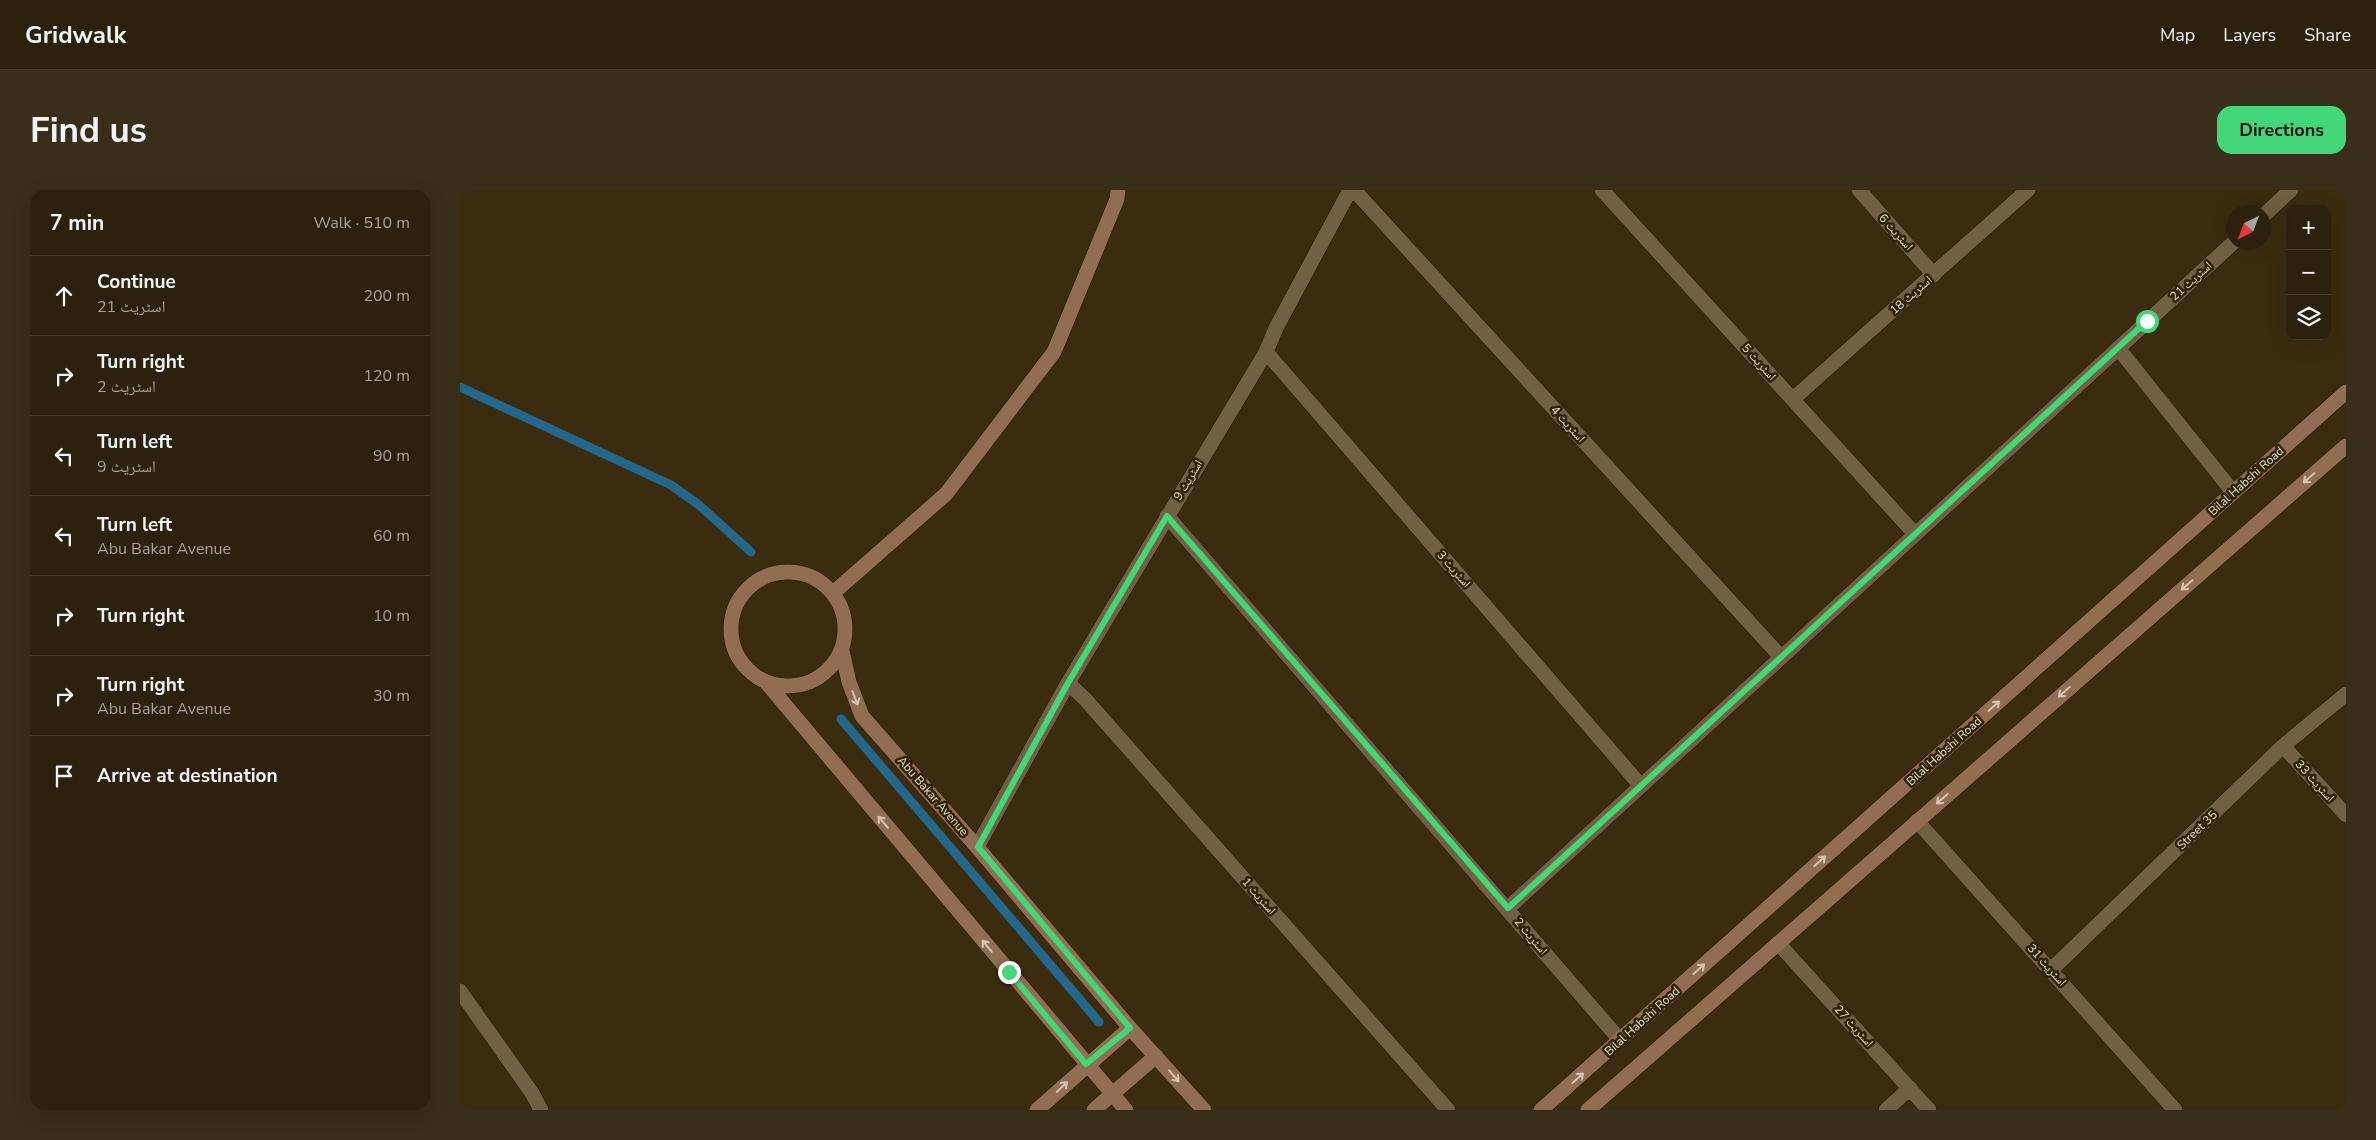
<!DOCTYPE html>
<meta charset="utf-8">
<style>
:root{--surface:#2c210c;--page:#382e1a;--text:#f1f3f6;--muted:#a6a39d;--line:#483e2d;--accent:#44d77a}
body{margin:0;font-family:"Nunito Sans","Noto Naskh Arabic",sans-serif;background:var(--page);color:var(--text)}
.controls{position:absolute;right:15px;top:15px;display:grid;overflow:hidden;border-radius:10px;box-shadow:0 5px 20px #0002}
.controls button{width:45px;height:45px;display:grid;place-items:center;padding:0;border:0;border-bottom:1px solid var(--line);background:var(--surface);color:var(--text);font:25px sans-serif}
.compass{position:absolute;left:1766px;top:15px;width:45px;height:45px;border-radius:50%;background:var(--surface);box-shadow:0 5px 20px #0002;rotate:222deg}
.stop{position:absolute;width:15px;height:15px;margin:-11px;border:4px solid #44d77a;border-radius:50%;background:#fff}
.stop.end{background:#44d77a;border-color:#fff;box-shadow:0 1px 5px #0008}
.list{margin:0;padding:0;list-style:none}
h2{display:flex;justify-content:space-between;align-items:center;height:65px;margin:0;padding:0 20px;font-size:21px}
h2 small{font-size:16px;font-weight:400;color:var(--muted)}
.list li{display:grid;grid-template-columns:32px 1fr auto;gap:15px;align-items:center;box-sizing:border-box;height:80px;padding:0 20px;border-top:1px solid var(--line)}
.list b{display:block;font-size:19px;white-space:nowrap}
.list p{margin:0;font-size:16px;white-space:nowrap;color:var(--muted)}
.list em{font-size:16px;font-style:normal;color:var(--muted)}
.icon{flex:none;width:28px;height:28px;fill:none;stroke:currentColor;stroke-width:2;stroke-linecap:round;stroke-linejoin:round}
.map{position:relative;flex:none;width:1886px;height:920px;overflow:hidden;border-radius:15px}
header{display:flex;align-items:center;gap:30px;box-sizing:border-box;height:70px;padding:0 25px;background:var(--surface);border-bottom:1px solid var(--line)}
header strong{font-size:24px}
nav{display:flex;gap:28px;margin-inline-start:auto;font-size:18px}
.intro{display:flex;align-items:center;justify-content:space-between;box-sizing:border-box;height:120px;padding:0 30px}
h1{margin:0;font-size:35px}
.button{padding:12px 22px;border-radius:15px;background:var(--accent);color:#111;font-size:18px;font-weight:700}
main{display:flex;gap:30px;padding:0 30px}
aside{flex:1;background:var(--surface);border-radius:15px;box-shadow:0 5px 20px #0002}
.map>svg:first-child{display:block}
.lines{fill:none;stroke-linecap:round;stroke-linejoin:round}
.stream{stroke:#23688a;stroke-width:9}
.street-casing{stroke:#211300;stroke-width:16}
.secondary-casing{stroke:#211300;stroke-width:16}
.street{stroke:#716043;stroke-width:15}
.secondary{stroke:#906d53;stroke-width:15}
.oneway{stroke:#d4c4b2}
.route{stroke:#44d77a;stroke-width:6}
.labels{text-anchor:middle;stroke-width:5;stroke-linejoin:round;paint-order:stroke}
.street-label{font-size:12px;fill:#eae1d1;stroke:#302205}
</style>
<header>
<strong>Gridwalk</strong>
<nav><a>Map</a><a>Layers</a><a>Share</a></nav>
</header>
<div class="intro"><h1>Find us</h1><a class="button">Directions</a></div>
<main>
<aside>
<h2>7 min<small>Walk · 510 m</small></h2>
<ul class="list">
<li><svg class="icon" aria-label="ahead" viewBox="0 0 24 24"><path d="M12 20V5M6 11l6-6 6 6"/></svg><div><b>Continue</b><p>اسٹریٹ 21</p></div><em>200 m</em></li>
<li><svg class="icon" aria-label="right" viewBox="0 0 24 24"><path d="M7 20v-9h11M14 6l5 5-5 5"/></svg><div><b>Turn right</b><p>اسٹریٹ 2</p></div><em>120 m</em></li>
<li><svg class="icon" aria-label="left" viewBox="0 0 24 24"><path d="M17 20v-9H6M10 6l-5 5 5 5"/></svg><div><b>Turn left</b><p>اسٹریٹ 9</p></div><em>90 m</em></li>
<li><svg class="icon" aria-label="left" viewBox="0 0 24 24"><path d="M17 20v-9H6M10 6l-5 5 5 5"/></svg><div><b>Turn left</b><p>Abu Bakar Avenue</p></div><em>60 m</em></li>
<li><svg class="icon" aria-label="right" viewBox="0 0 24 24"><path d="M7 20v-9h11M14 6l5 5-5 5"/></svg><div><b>Turn right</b></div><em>10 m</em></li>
<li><svg class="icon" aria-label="right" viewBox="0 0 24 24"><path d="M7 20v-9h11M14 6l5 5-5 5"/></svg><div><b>Turn right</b><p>Abu Bakar Avenue</p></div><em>30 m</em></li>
<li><svg class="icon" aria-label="arrive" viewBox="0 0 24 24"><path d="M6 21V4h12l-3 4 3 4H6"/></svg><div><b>Arrive at destination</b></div></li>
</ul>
</aside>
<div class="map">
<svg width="1886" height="920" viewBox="0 0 1886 920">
<rect width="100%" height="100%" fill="#3b2c10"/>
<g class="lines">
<path class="stream" d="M0 197 211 295 239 315 291 362
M381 529 639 832"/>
<defs>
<path id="street" d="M894 0 1321 467
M1142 0 1455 344
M1399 0 1474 85
M1804 25 1831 0
M1658 158 1773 302
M806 162 1181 596
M1333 209 1568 0
M707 326 1160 850
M608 493 625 509 988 920
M1823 556 1886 625
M1457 631 1715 920
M517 657 608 493 806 162 816 138 890 0
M1048 718 1774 52
M1318 753 1469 920
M1591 780 1823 556 1886 504
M0 801 72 903 81 920
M1426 920 1450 898"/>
<path id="secondary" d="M271 439a57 57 0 1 1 114 0a57 57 0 1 1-114 0Z
M373 403 486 304 594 162 657 9 658 0
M382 461 389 492 402 526 517 657 670 838 744 920
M305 491 666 920
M577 920 670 838
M634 920 696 866
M1081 920 1886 202
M1128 920 1886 256"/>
</defs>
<use href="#street" class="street-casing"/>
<use href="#secondary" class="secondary-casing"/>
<use href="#street" class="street"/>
<use href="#secondary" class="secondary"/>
</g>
<defs><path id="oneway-shaft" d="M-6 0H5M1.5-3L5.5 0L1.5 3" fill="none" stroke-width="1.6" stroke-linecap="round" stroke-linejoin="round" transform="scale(1.25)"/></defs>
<g class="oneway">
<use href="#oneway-shaft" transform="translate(1849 288) rotate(139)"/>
<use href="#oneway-shaft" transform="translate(1727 395) rotate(139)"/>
<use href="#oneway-shaft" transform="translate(1604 502) rotate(139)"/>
<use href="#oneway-shaft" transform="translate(395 508) rotate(69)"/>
<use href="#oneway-shaft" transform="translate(1534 516) rotate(-42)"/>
<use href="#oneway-shaft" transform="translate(1482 609) rotate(139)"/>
<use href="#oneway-shaft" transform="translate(423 632) rotate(-130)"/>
<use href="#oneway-shaft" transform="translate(1360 671) rotate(-42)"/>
<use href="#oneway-shaft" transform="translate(527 756) rotate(-130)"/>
<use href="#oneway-shaft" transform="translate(1239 779) rotate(-42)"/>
<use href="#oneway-shaft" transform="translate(714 886) rotate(49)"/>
<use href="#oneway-shaft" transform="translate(1118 888) rotate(-42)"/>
<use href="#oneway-shaft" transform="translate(602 897) rotate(-43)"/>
</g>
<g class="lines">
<path class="route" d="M549 782 626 874 670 838 518 657 608 493 707 326 1048 718 1687 131"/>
</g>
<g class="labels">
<g class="street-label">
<text transform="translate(1436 42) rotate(48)" y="4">اسٹریٹ 6</text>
<text transform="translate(1731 91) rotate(-42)" y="4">اسٹریٹ 21</text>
<text transform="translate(1451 105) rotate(-41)" y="4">اسٹریٹ 18</text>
<text transform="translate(1299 172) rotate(48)" y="4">اسٹریٹ 5</text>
<text transform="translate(1108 234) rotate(48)" y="4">اسٹریٹ 4</text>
<text transform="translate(728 290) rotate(-59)" y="4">اسٹریٹ 9</text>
<text transform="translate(1786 291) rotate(-42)" y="4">Bilal Habshi Road</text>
<text transform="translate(994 379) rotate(49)" y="4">اسٹریٹ 3</text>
<text transform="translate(1484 561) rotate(-42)" y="4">Bilal Habshi Road</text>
<text transform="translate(1855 591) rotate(48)" y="4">اسٹریٹ 33</text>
<text transform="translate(473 606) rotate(49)" y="4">Abu Bakar Avenue</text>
<text transform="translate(1737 640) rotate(-44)" y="4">Street 35</text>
<text transform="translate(799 706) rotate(49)" y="4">اسٹریٹ 1</text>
<text transform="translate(1071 746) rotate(50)" y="4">اسٹریٹ 2</text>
<text transform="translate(1587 775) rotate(48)" y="4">اسٹریٹ 31</text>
<text transform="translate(1182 831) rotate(-42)" y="4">Bilal Habshi Road</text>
<text transform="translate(1394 836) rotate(48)" y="4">اسٹریٹ 27</text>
</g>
</g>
</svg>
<div class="controls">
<button>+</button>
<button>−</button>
<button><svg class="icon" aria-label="layers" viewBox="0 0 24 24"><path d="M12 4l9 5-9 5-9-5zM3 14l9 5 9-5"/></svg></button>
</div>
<svg class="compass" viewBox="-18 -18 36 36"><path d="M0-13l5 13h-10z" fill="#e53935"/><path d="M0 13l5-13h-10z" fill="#a6a39d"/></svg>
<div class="stop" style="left:1687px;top:131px"></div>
<div class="stop end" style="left:549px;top:782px"></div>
</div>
</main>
